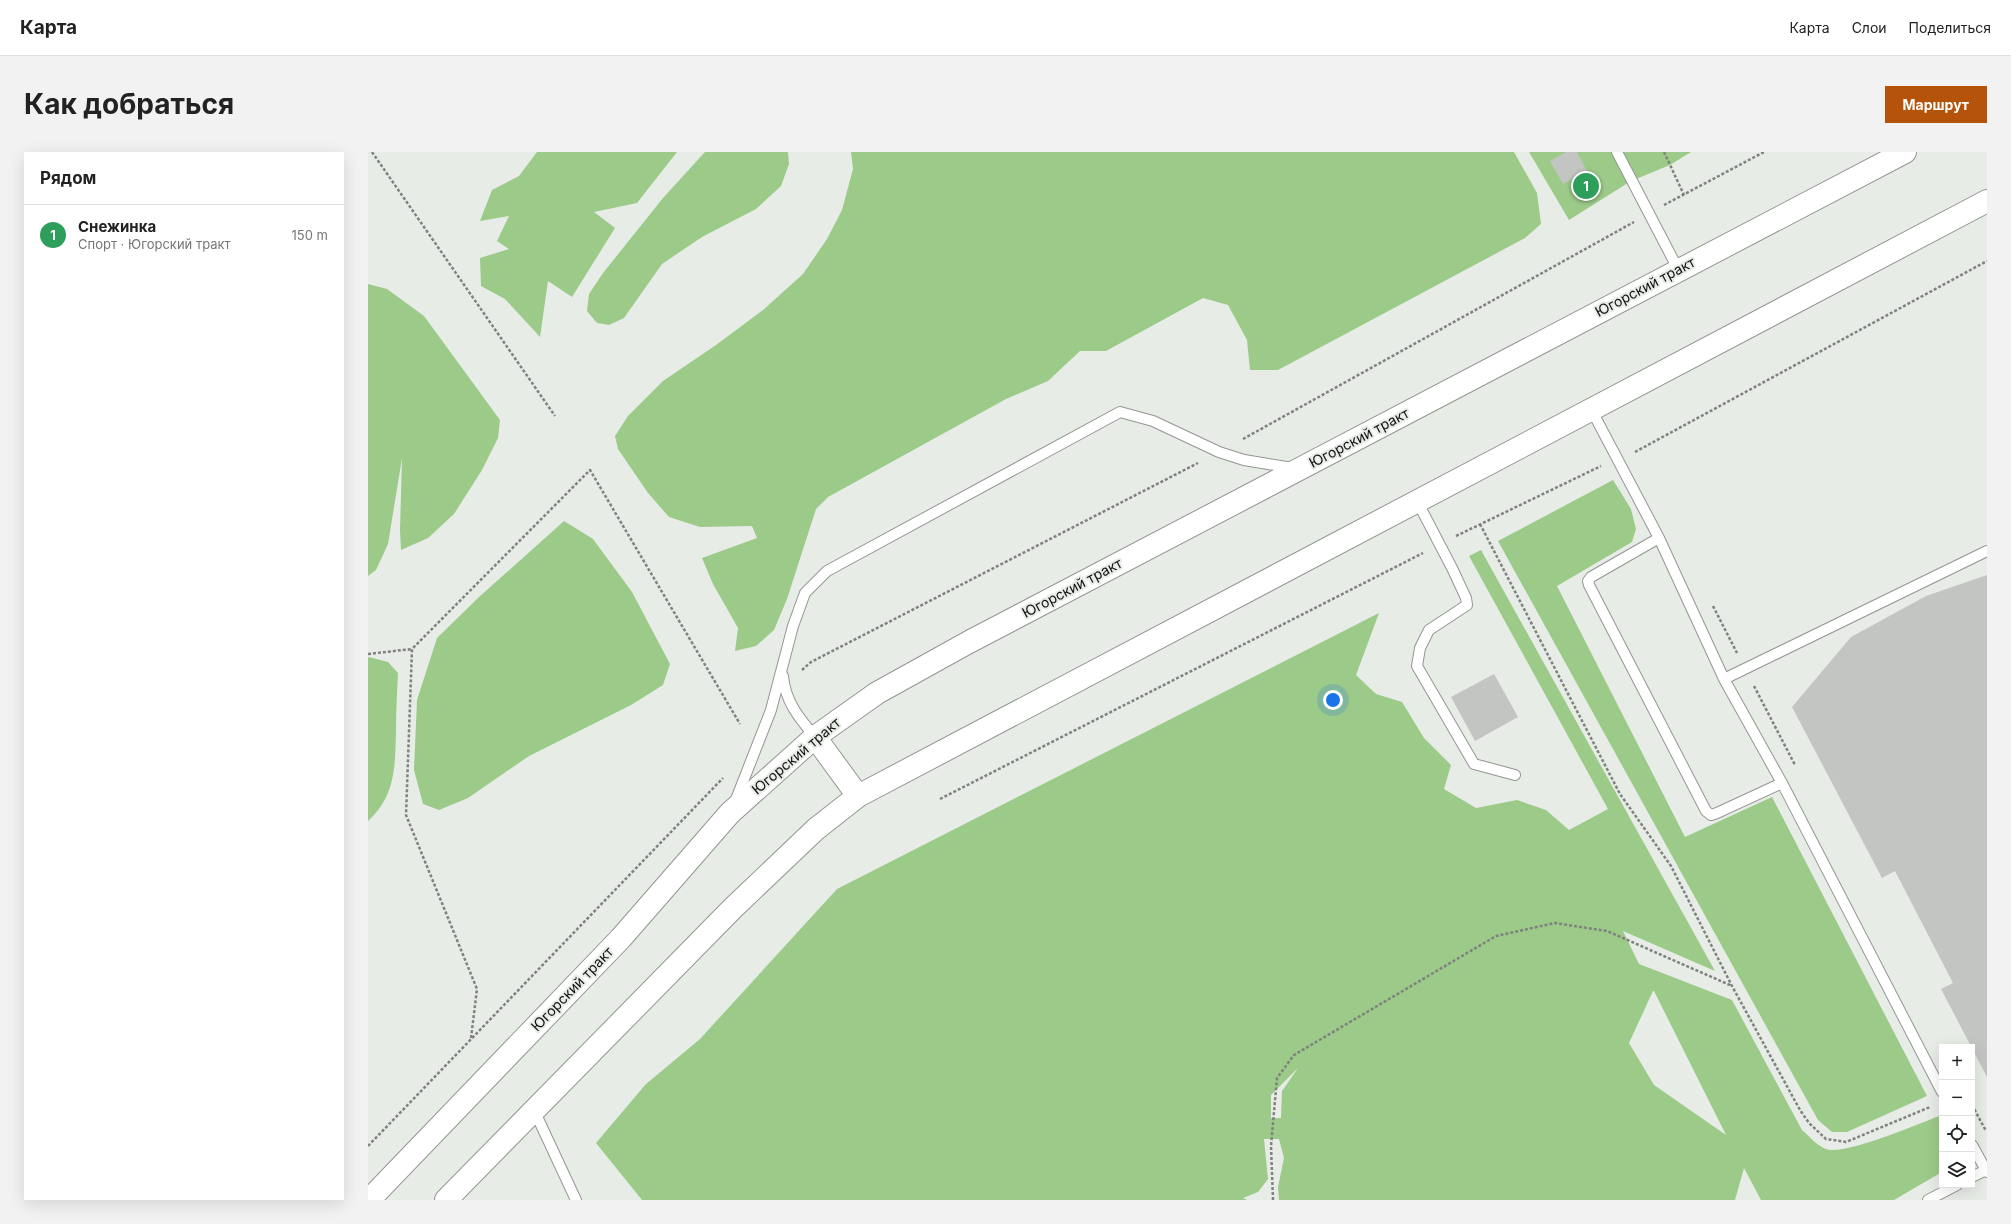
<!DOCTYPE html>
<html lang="ru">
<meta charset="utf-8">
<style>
:root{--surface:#fff;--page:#f2f2f2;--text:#222;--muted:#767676;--line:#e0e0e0;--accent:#b45309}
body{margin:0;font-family:Inter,sans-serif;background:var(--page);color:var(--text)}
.controls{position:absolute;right:12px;bottom:12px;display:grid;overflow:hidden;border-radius:0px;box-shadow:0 4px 16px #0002}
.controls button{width:36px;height:36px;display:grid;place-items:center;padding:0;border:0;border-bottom:1px solid var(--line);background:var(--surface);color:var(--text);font:20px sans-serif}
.you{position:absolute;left:965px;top:548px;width:14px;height:14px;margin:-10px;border:3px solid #fff;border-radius:50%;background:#1a73e8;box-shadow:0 0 0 6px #1a73e833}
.badge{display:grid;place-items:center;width:26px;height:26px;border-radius:50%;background:var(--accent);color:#fff;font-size:13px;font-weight:700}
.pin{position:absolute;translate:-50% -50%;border:2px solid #fff;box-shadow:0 1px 4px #0006}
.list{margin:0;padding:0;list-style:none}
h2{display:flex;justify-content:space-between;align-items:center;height:52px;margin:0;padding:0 16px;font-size:17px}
h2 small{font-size:13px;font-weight:400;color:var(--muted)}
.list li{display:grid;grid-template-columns:26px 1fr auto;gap:12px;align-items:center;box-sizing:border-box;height:60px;padding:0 16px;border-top:1px solid var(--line)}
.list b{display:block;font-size:15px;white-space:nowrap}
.list p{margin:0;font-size:13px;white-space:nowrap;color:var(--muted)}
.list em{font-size:13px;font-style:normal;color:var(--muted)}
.icon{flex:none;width:22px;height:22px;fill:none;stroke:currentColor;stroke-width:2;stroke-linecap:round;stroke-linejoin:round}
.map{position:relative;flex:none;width:1619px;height:1048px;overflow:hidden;border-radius:0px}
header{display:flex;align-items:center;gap:24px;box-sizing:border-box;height:56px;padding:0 20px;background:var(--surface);border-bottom:1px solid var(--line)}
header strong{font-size:19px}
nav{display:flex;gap:22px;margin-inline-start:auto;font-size:14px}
.intro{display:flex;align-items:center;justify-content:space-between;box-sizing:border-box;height:96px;padding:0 24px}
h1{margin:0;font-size:28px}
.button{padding:10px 18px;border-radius:0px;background:var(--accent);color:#fff;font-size:14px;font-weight:700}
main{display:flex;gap:24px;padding:0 24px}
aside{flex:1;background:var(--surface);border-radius:0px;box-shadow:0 4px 16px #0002}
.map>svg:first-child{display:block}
.green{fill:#9cca89;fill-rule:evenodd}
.building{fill:#c2c5c1}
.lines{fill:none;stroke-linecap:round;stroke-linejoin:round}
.service-casing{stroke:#939692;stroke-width:12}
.primary-casing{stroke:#939692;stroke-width:24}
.path{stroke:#7f827f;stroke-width:2.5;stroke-dasharray:3 2;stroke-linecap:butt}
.service{stroke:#fff;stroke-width:10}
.primary{stroke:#fff;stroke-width:22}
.labels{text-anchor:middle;stroke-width:4;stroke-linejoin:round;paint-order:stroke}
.street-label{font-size:14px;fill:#111211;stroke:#e8ece7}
</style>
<header>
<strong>Карта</strong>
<nav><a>Карта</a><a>Слои</a><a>Поделиться</a></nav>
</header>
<div class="intro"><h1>Как добраться</h1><a class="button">Маршрут</a></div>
<main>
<aside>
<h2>Рядом<small></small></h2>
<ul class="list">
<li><span class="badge" style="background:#2e9e5b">1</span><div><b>Снежинка</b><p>Спорт · Югорский тракт</p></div><em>150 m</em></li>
</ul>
</aside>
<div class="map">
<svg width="1619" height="1048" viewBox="0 0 1619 1048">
<rect width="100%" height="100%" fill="#e8ece7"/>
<path class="green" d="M169 0H309L269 51 226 60 247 76 204 145 180 129 172 185 137 147 113 134 112 106 141 97 129 89 141 64 112 69 124 38 151 24Z
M337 0H420L421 12 413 34 388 57 334 85 294 112 256 166 241 173 229 171 219 159 221 142 235 121 295 46Z
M483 0H1146L1169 41 1173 72 1157 86 910 218H882L879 188 860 153 835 146 738 199H712L680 229 638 247 460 345 448 357 419 447 406 478 388 494 367 499 370 476 345 432 334 406 389 386 384 374 332 375 301 365 280 341 250 297 247 284 260 264 295 229 348 193 395 158 435 122 459 87 474 58 485 17Z
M1161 0H1323L1302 13 1263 29 1201 68Z
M0 132 19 137 56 164 132 268 130 286 114 318 86 362 60 386 33 398 32 378 34 306 20 392 8 418 0 424Z
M1245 328 1263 357 1268 377 1264 390 1189 434 1317 685 1404 645 1559 944 1479 980H1464L1450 968 1130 389Z
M196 369 225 387 264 440 302 512 295 533 263 553 161 604 100 646 71 658 55 652 46 618 49 548 69 486 110 446Z
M1113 398 1347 819 1255 779 1271 812 1364 848 1434 978C1441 984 1449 994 1458 997 1477 1004 1552 971 1574 963V1020L1526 1048H1393L1376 1016 1367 1048H911L910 1035 916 1006 911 987H896L900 1027 890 1040 875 1046 879 1048H274L228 991 278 932 332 887 469 737 1011 461 988 523 1008 542 1034 550 1056 586 1083 613 1076 637 1108 656 1149 648 1178 658 1201 678 1240 657 1101 404ZM1285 839H1286L1358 983 1286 933 1261 891ZM930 916 914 939 913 966H903V943Z
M1 505 20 510 30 521C29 540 28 559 28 579 27 613 28 644 0 669V506Z"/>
<path class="building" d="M1198 0H1209L1219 19 1195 32 1182 9Z
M1619 423V925L1573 837 1585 831 1527 719 1514 726 1424 555 1483 485 1558 444Z
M1126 522 1150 565 1107 589 1083 545Z"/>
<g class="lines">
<defs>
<path id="service" d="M1249 0 1310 117
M1223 257 1291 386 1356 527 1414 631 1574 940
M1049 349 1084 416 1098 446 1099 453 1061 478 1052 496 1049 514 1106 612 1147 623
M1291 386 1223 425 1220 429 1221 433 1338 659 1343 663 1349 661 1414 631
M415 524C417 549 431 566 447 585
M1356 527 1619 399
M367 650 403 558 425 474 437 441 459 419 752 260 785 269 851 300 876 308 925 316
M166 958 208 1048
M1604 993 1619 1020
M1604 1025 1618 1018
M1560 1048 1589 1033"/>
<path id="primary" d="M447 585 490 644
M1 1048 253 786 362 661 447 585 509 541 601 490 1537 0
M78 1048 365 756 448 677 490 644 1619 49"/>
</defs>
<use href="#service" class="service-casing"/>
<use href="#primary" class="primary-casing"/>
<path class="path" d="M4 0 187 264
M1296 0 1316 43
M1296 53 1396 0
M875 287 1266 70
M1267 300 1619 109
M1112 372 1252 642 1303 714 1364 834 1432 958 1441 971 1458 987 1478 990 1562 955
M1088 384 1233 314
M1345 454 1369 501
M0 502 44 497
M434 518 443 510 830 311
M1386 534 1427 613
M572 647 1055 401
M103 886 109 837 38 663 44 497 222 318 372 572
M1604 953 1618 979
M0 994 355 626
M905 1048 903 994 909 926 926 903 1128 784 1187 771 1239 779 1364 834"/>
<use href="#service" class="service"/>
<use href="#primary" class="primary"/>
</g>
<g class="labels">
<g class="street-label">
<text transform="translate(1277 135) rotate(-28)" y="5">Югорский тракт</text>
<text transform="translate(991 286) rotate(-28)" y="5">Югорский тракт</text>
<text transform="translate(704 436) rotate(-28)" y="5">Югорский тракт</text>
<text transform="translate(428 604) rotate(-40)" y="5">Югорский тракт</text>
<text transform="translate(204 837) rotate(-46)" y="5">Югорский тракт</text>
</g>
</g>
</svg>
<div class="controls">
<button>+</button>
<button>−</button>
<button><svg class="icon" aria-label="locate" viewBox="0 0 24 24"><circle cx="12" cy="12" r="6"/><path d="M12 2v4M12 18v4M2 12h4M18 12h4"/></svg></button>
<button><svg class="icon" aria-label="layers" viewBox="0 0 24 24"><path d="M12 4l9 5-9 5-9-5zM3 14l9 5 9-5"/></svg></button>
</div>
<div class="you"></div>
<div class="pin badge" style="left:1218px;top:34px;background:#2e9e5b">1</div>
</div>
</main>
